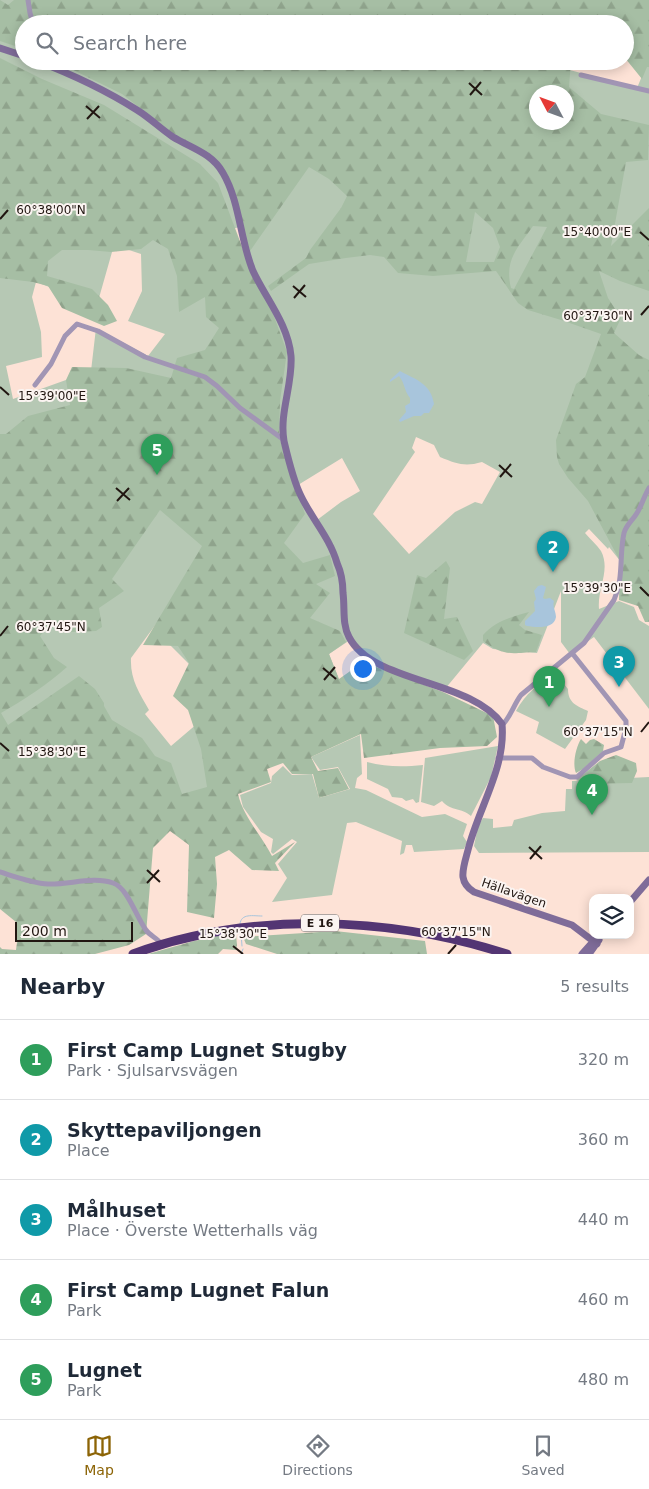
<!DOCTYPE html>
<meta charset="utf-8">
<style>
:root{--surface:#fff;--page:#f6f6f7;--text:#1f2937;--muted:#747a83;--line:#e0e1e3;--accent:#8c6406}
body{margin:0;font-family:"DejaVu Sans",sans-serif;background:var(--page);color:var(--text)}
.controls{position:absolute;right:15px;bottom:15px;display:grid;overflow:hidden;border-radius:10px;box-shadow:0 2px 12px #0003}
.controls button{width:45px;height:45px;display:grid;place-items:center;padding:0;border:0;border-bottom:1px solid var(--line);background:var(--surface);color:var(--text);font:25px sans-serif}
.compass{position:absolute;left:529px;top:85px;width:45px;height:45px;border-radius:50%;background:var(--surface);box-shadow:0 2px 12px #0003;rotate:311deg}
.scale{position:absolute;left:15px;bottom:12px;width:118px;box-sizing:border-box;padding-left:5px;border:2px solid #211611;border-top:0;font-size:14px;line-height:18px;white-space:nowrap;color:#211611;-webkit-text-stroke:4px #fbf4f1;paint-order:stroke}
.you{position:absolute;left:362px;top:668px;width:18px;height:18px;margin:-12px;border:4px solid #fff;border-radius:50%;background:#1a73e8;box-shadow:0 0 0 8px #1a73e833}
.badge{display:grid;place-items:center;width:32px;height:32px;border-radius:50%;background:var(--accent);color:#fff;font-size:16px;font-weight:700}
.pin{position:absolute;translate:-50% -41px;filter:drop-shadow(0 1px 2px #0008)}
.pin::after{content:'';position:absolute;top:26px;width:18px;height:15px;background:inherit;clip-path:polygon(0 0,100% 0,50% 100%)}
.list{margin:0;padding:0;list-style:none}
h2{display:flex;justify-content:space-between;align-items:center;height:65px;margin:0;padding:0 20px;font-size:21px}
h2 small{font-size:16px;font-weight:400;color:var(--muted)}
.list li{display:grid;grid-template-columns:32px 1fr auto;gap:15px;align-items:center;box-sizing:border-box;height:80px;padding:0 20px;border-top:1px solid var(--line)}
.list b{display:block;font-size:19px;white-space:nowrap}
.list p{margin:0;font-size:16px;white-space:nowrap;color:var(--muted)}
.list em{font-size:16px;font-style:normal;color:var(--muted)}
.icon{flex:none;width:28px;height:28px;fill:none;stroke:currentColor;stroke-width:2;stroke-linecap:round;stroke-linejoin:round}
.map{position:relative;flex:none;width:649px;height:954px;overflow:hidden}
.search{position:absolute;background:var(--surface);box-shadow:0 2px 12px #0003;left:15px;right:15px;top:15px;height:55px;display:flex;align-items:center;gap:12px;box-sizing:border-box;padding:0 18px;border-radius:28px;color:var(--muted);font-size:19px}
.sheet{height:465px;background:var(--surface)}
nav{display:flex;justify-content:space-around;align-items:center;box-sizing:border-box;height:70px;border-top:1px solid var(--line);background:var(--surface);font-size:14px;color:var(--muted)}
nav a{display:grid;justify-items:center;gap:2px}
nav .on{color:var(--accent)}
.map>svg:first-child{display:block}
.green{fill:#b6c8b4;fill-rule:evenodd}
.forest{fill:url(#forest-firs);fill-rule:evenodd}
.water{fill:#a8c5dc}
.lines{fill:none;stroke-linecap:round;stroke-linejoin:round}
.stream{stroke:#a8c5dc;stroke-width:1}
.street{stroke:#a195b4;stroke-width:5}
.secondary{stroke:#7f6c99;stroke-width:7}
.highway{stroke:#533573;stroke-width:9}
.ticks{fill:none;stroke:#211611;stroke-width:2}
.labels{text-anchor:middle;stroke-width:4;stroke-linejoin:round;paint-order:stroke}
.shield{fill:#fbf4f1;stroke:#625954;stroke-width:1}
.shield-label{font-size:11px;font-weight:bold;fill:#211611}
.street-label{font-size:12px;fill:#211611;stroke:#fbf4f1}
.ticks-label{font-size:12px;text-anchor:middle;fill:#211611;stroke:#fbf4f1;stroke-width:4;stroke-linejoin:round;paint-order:stroke}
</style>
<div class="map">
<svg width="649" height="954" viewBox="0 0 649 954">
<defs>
<pattern id="forest-firs" width="22" height="20" patternUnits="userSpaceOnUse" patternTransform="scale(1.25)"><rect width="22" height="20" fill="#a6bea4"/><path d="M5 1l3.5 6h-7zM16 11l3.5 6h-7z" fill="#8fa38c"/></pattern>
</defs>
<rect width="100%" height="100%" fill="#fde2d6"/>
<path class="green" d="M0 0H649V618L621 562 609 547 608 549 589 529 585 533C590 539 597 545 601 551 611 570 597 589 599 609L619 601 634 607 639 620 649 626V709L594 637 570 654 561 642V591L537 653 493 649 483 643 445 689 387 668 350 640 329 654 338 677 313 708 221 782 23 954 38 938 0 904ZM24 24H625L647 64 637 88 566 69 568 61H24ZM536 92H566V122H536ZM239 227 246 251 205 238ZM114 245 141 254 142 291 128 321 165 334 148 356 96 328 91 371 13 399 6 366 42 357 41 332 32 297 36 282 97 305ZM416 437 434 445 440 457C457 464 465 467 482 462L500 472 482 504 475 502 455 512 409 554 373 514 415 452 412 448ZM342 458 360 491 341 502 317 520 298 485ZM159 620 165 640 190 665 198 723 171 746 145 714 149 710C139 692 130 679 131 658Z
M554 672 568 689C568 703 577 706 588 711L586 720 565 749 536 733 539 722 516 711C525 694 539 684 554 672Z
M360 735 362 774 357 778 355 788 366 790 422 817 445 814 467 824 463 836 467 842 464 849 414 852 412 845H406L404 853 400 855 402 841 356 822 347 823 332 895 272 902 287 878 278 864 297 842 292 839 273 854 271 852 273 839 261 832 243 807 240 795 271 783 272 776 283 766 292 775 312 774 319 798 350 789 338 767 320 770 311 757Z
M498 746 491 777 471 816C461 807 452 812 442 801L434 806 421 802 425 758Z
M367 762C386 767 403 767 423 765L419 802 416 803 413 799 406 801 402 798 392 797 388 789 367 779Z
M649 777V852L479 853 474 846 478 826 483 818 493 819V828L512 826 514 820 542 813 565 811 566 789H572V781Z"/>
<path class="forest" d="M0 0 8 5 14 0H649V67H647L642 79 625 58V24H24V49L0 41Z
M0 58 42 79 104 105 200 164 218 183 255 281 271 308 287 352 280 401 279 437 305 514 284 543 303 563 330 555 335 576 316 584 330 593 310 618 340 631 346 642 329 654 339 679 363 662 443 692 493 716 497 737 487 746 440 748 364 758 361 734 311 757 318 771 338 768 349 789 319 798 313 774H292L283 763 267 769 271 782 238 794C243 816 261 835 272 856L295 842 275 863 279 871 252 870 229 850 215 857 217 884 214 918 187 912 189 845 170 831 153 848 146 934 129 945 95 954H0V947L2 949 16 950 17 942 16 922 0 909V434H6L28 416 70 405 66 380 72 367 126 368 171 378 177 358 205 350 219 328 206 317 205 297 179 312 177 276 168 249 153 240 141 249 111 252 88 250H62L48 261 47 276 92 289 108 305 117 321 104 326 62 308 48 286 33 282 0 278ZM160 510 202 546 143 645 178 646 189 663 173 696 188 710 201 749 207 787 182 794 171 763 155 756 142 738 112 720 104 706V703L95 689 79 676 8 725 1 713C25 699 47 685 67 667L54 658 40 636 48 627 71 632 96 631 102 627 99 608 124 591 112 579Z
M55 61H571L569 87 601 114 649 125 648 160 626 162 611 246 649 208V291L620 281 599 271 608 298 621 318 614 333 639 355 649 360V622H645L638 606 619 600 620 561 588 501 568 478 559 464 557 457 556 440 576 384 585 377 601 334 561 320 528 310 518 303 496 271 433 276 398 273 384 257 370 255 346 258 309 264 271 291 268 286 306 258 310 250 341 208 347 196 329 179 309 167 250 251 228 177 208 152 173 134 122 94ZM536 92H566V122H536ZM475 212 493 228 500 247 494 262H466ZM533 226 547 227 514 289 511 288C504 259 518 248 533 226Z
M446 561 450 568 444 619 457 617 473 651 464 660 404 633 417 575 426 578Z
M529 612 519 625 525 630 542 635 536 652C511 653 505 657 483 641V635C495 621 511 617 529 612Z
M581 739 586 744 590 740 594 739 604 745 603 751 583 769 576 773C572 764 576 747 581 739Z
M616 755 636 763 637 771 632 783 587 784 576 780 600 761Z
M335 931 425 941 427 954H277L246 944 243 937Z
M232 933 236 934 237 945 236 950 223 949 218 954H148L194 941Z"/>
<path class="water" d="M400 371C417 380 431 384 434 404L429 413H424L421 416H414L400 422 399 420 406 412 405 406 410 403V398C404 391 405 383 399 376L390 382V380Z
M542 585 546 587 543 598 545 599 550 598 554 601C552 607 556 611 556 617 554 630 535 627 527 626L525 625V621L535 611 534 602 536 599 534 591 538 586Z"/>
<g class="lines">
<path class="stream" d="M240 924C241 913 253 916 262 916
M241 932 242 946
M241 954 243 949"/>
<path class="street" d="M28 0 30 13 33 24
M581 75 649 91
M35 385 51 364 65 336 77 324 98 331 145 357 205 377 217 386 240 408 284 440
M502 725C509 720 514 704 521 695L584 643 614 600C624 578 619 555 624 533 626 525 633 520 637 513 642 505 644 496 649 488
M498 758H532L543 767 570 777H577L604 753 621 747 626 728V721L572 653
M0 872C16 877 32 883 48 884 69 885 93 876 113 883 128 888 136 917 146 930 150 936 158 938 162 945"/>
<path class="secondary" d="M0 48 24 56
M37 61C71 74 107 91 137 110 150 118 161 129 173 137 191 148 212 153 223 173 240 202 240 240 253 271 266 299 288 324 291 356 293 384 279 413 284 441 288 458 293 480 301 496 312 519 330 538 337 563 341 572 343 583 343 593 345 608 342 624 349 637 373 684 471 679 502 724 506 768 478 809 468 850 466 858 462 869 463 877 464 884 469 889 474 892L572 925 597 944
M630 902 649 880
M582 954 599 935
M589 954 599 940"/>
<path class="highway" d="M133 954C250 911 389 916 507 954"/>
</g>
<path class="ticks" d="M469 83 482 95M470 95 481 82M86 106 100 118M87 119 99 106M0 219 8 210M640 232 649 240M293 286 306 297M294 298 305 285M641 315 649 306M0 387 9 395M499 465 512 477M500 477 511 464M116 488 130 500M117 501 129 488M640 587 649 596M0 636 8 626M323 668 336 679M324 680 335 667M641 732 649 722M0 743 9 751M529 847 542 859M530 859 541 846M147 870 160 882M147 883 159 870M233 946 243 954M448 954 456 945"/>
<g class="labels">
<rect class="shield" x="301" y="914.5" width="38" height="17" rx="4"/>
<g class="shield-label">
<text x="320" y="927">E 16</text>
</g>
<g class="street-label">
<text transform="translate(514 893) rotate(19)" y="4">Hällavägen</text>
</g>
</g>
<g class="ticks-label">
<text x="51" y="214">60°38'00"N</text>
<text x="597" y="236">15°40'00"E</text>
<text x="598" y="320">60°37'30"N</text>
<text x="52" y="400">15°39'00"E</text>
<text x="597" y="592">15°39'30"E</text>
<text x="51" y="631">60°37'45"N</text>
<text x="598" y="736">60°37'15"N</text>
<text x="52" y="756">15°38'30"E</text>
<text x="456" y="936">60°37'15"N</text>
<text x="233" y="938">15°38'30"E</text>
</g>
</svg>
<div class="controls">
<button><svg class="icon" aria-label="layers" viewBox="0 0 24 24"><path d="M12 4l9 5-9 5-9-5zM3 14l9 5 9-5"/></svg></button>
</div>
<svg class="compass" viewBox="-18 -18 36 36"><path d="M0-13l5 13h-10z" fill="#e53935"/><path d="M0 13l5-13h-10z" fill="#747a83"/></svg>
<div class="scale">200 m</div>
<div class="you"></div>
<div class="pin badge" style="left:549px;top:707px;background:#2e9e5b">1</div>
<div class="pin badge" style="left:553px;top:572px;background:#0f9aa8">2</div>
<div class="pin badge" style="left:619px;top:687px;background:#0f9aa8">3</div>
<div class="pin badge" style="left:592px;top:815px;background:#2e9e5b">4</div>
<div class="pin badge" style="left:157px;top:475px;background:#2e9e5b">5</div>
<div class="search"><svg class="icon" aria-label="search" viewBox="0 0 24 24"><circle cx="10" cy="10" r="6"/><path d="M15 15l6 6"/></svg>Search here</div>
</div>
<section class="sheet">
<h2>Nearby<small>5 results</small></h2>
<ul class="list">
<li><span class="badge" style="background:#2e9e5b">1</span><div><b>First Camp Lugnet Stugby</b><p>Park · Sjulsarvsvägen</p></div><em>320 m</em></li>
<li><span class="badge" style="background:#0f9aa8">2</span><div><b>Skyttepaviljongen</b><p>Place</p></div><em>360 m</em></li>
<li><span class="badge" style="background:#0f9aa8">3</span><div><b>Målhuset</b><p>Place · Överste Wetterhalls väg</p></div><em>440 m</em></li>
<li><span class="badge" style="background:#2e9e5b">4</span><div><b>First Camp Lugnet Falun</b><p>Park</p></div><em>460 m</em></li>
<li><span class="badge" style="background:#2e9e5b">5</span><div><b>Lugnet</b><p>Park</p></div><em>480 m</em></li>
</ul>
</section>
<nav>
<a class="on"><svg class="icon" aria-label="map" viewBox="0 0 24 24"><path d="M3 6l6-2 6 2 6-2v14l-6 2-6-2-6 2zM9 4v14M15 6v14"/></svg>Map</a>
<a><svg class="icon" aria-label="directions" viewBox="0 0 24 24"><path d="M12 3l9 9-9 9-9-9zM9 14v-3h6M13 9l2 2-2 2"/></svg>Directions</a>
<a><svg class="icon" aria-label="saved" viewBox="0 0 24 24"><path d="M7 4h10v16l-5-4-5 4z"/></svg>Saved</a>
</nav>
